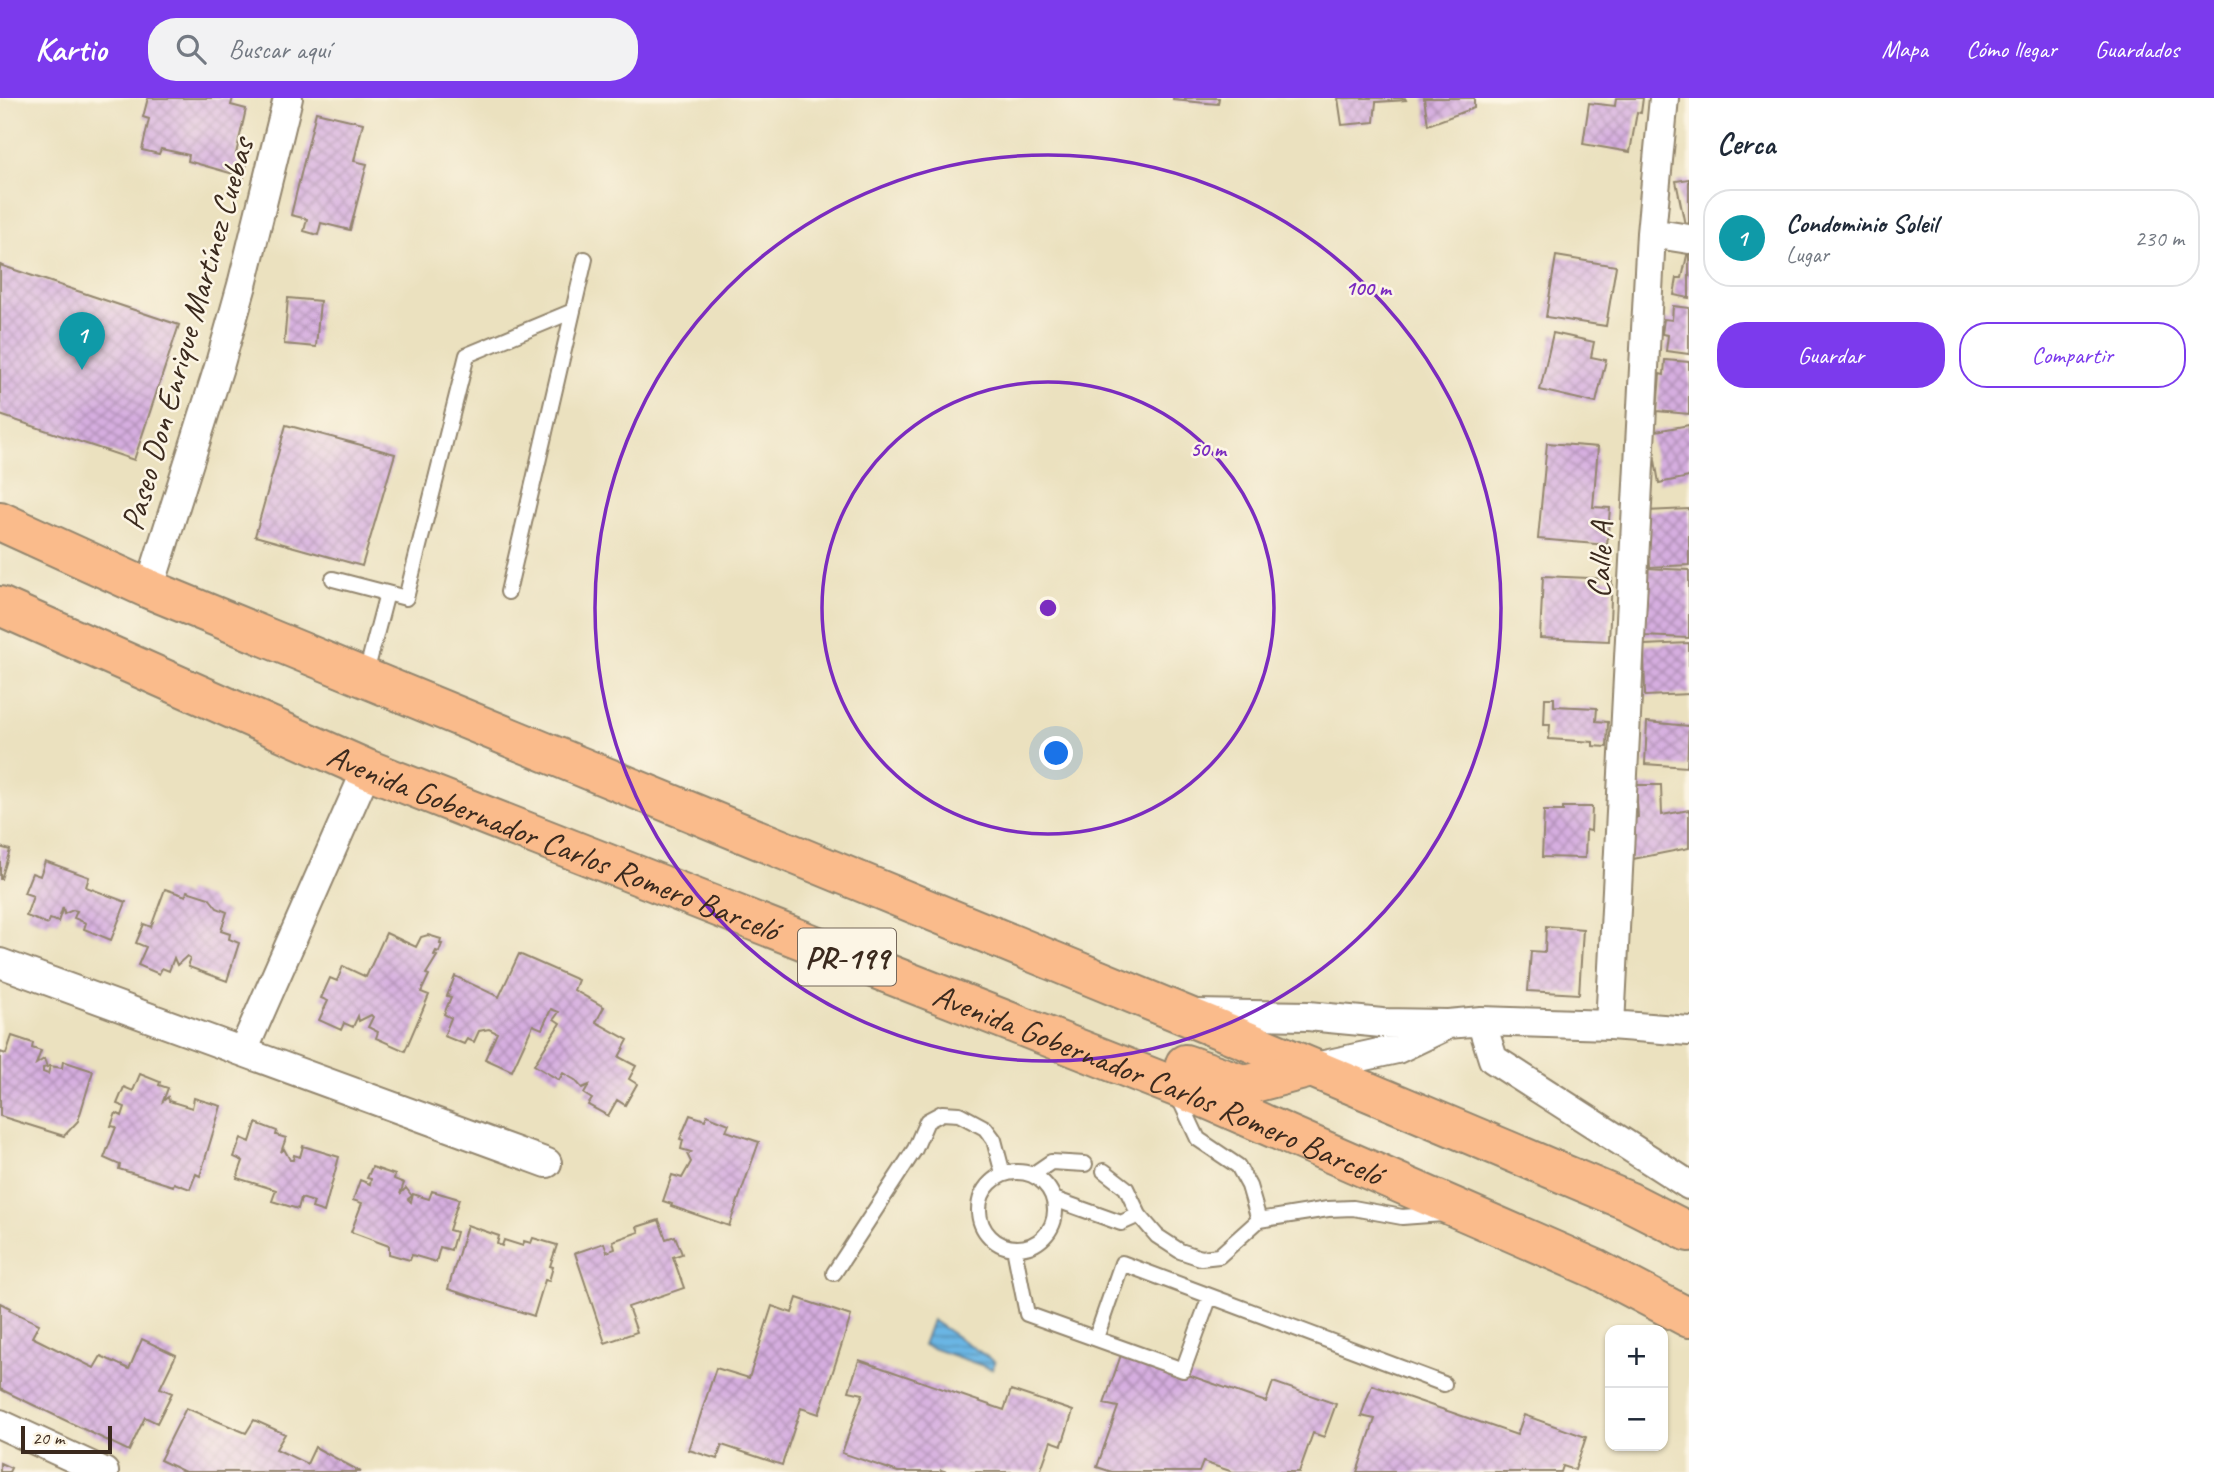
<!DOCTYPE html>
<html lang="es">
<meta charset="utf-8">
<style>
:root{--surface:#fff;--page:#f2f2f3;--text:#1f2937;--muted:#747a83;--line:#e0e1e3;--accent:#7c3aed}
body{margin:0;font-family:Caveat,sans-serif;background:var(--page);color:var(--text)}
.controls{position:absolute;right:21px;bottom:21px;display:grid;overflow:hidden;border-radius:14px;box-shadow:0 2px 5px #0004}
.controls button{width:63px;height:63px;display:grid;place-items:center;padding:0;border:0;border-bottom:2px solid var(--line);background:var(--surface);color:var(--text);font:35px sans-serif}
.scale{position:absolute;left:21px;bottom:18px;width:91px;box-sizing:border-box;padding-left:7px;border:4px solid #3b2a1e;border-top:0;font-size:19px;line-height:24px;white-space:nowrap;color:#3b2a1e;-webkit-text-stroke:5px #fcf5e5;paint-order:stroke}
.you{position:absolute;left:1057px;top:656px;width:24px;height:24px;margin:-18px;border:5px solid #fff;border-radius:50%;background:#1a73e8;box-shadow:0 0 0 10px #1a73e833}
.badge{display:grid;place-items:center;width:46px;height:46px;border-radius:50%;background:var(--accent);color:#fff;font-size:23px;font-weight:700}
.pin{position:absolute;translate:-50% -58px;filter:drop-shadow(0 2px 4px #0008)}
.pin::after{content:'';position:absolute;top:37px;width:24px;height:21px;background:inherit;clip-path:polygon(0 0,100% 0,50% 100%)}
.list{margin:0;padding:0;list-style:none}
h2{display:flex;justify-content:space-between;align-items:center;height:91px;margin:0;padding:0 28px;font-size:30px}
h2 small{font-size:23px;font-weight:400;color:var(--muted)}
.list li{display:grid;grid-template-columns:46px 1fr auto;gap:21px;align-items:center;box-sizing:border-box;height:98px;margin:0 14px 14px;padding:0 14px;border:2px solid var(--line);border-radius:28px}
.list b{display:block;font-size:26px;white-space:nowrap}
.list p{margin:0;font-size:23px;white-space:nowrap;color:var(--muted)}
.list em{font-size:23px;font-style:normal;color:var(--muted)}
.actions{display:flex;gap:14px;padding:21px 28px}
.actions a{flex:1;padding:16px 0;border:2px solid var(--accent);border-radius:28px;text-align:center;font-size:24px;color:var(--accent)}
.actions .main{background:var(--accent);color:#fff}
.icon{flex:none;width:38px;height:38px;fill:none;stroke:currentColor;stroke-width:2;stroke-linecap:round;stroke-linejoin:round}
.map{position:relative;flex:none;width:1689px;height:1374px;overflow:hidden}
header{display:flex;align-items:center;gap:42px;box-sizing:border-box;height:98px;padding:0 35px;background:var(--accent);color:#fff}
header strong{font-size:33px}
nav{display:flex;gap:38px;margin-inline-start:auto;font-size:24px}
.search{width:490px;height:63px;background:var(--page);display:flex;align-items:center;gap:18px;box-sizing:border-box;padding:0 24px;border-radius:28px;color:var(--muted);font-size:26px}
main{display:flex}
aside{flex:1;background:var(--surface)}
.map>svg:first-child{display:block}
.water{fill:url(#water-rules);stroke:#537081;stroke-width:2}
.building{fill:url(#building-cross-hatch)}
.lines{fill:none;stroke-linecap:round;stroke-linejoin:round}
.service-casing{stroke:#93866e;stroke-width:18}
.minor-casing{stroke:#93866e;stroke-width:32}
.primary-casing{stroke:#93866e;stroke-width:42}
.service{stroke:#fff;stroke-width:14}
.minor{stroke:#fff;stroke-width:28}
.primary{stroke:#fabb8b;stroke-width:38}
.ring{fill:none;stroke:#7b2cbf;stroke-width:3.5}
.labels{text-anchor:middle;stroke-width:5;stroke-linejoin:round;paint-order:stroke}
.shield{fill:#fcf5e5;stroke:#75675a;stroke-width:2}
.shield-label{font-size:32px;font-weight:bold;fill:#3b2a1e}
.street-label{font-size:33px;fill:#3b2a1e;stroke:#fcf5e5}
.centre{fill:#7b2cbf;stroke:#fcf5e5;stroke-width:3.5}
.ring-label{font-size:21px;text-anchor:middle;font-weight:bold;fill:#7b2cbf;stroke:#fcf5e5;stroke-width:5;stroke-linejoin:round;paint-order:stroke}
</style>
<header>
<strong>Kartio</strong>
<div class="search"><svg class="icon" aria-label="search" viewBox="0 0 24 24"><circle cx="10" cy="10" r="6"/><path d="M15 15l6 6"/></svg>Buscar aquí</div>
<nav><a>Mapa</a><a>Cómo llegar</a><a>Guardados</a></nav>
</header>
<main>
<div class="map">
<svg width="1689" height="1374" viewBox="0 0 1689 1374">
<defs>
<pattern id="water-rules" width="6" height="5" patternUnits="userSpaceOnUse" patternTransform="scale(1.75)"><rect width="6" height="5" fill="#6bb6e4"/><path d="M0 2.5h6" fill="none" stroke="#5994b8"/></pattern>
<pattern id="building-cross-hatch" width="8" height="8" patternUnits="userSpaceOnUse" patternTransform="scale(1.75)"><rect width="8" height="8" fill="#d6aee0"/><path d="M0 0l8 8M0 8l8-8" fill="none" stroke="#af8eb5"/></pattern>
</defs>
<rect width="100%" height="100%" fill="#fcf5e5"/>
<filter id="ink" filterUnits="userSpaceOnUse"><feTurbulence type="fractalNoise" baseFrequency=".0143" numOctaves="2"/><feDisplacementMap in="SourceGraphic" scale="14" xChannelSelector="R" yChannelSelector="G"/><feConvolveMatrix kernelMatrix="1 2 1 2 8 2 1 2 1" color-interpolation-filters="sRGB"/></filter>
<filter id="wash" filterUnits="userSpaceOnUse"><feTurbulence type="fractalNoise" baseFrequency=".00686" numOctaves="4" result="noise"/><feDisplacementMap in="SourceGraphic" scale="28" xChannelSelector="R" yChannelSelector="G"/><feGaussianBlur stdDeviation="1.57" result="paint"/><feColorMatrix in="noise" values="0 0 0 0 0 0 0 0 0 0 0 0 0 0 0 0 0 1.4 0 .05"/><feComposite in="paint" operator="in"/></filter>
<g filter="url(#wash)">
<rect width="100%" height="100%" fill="#ebe1bf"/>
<path class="water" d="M932 1222 995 1264 992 1271 923 1247Z"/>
<g id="blocks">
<path class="building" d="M148 0H233L231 7 246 11 236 56 248 59 244 79 188 63 189 57 161 51 159 56 142 52 149 21 143 19Z
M1173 0H1219L1218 6 1173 2Z
M1338 0H1405L1406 2 1376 4 1374 24 1342 27Z
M1424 0H1474V10L1428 27Z
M1616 0H1643L1641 15 1637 14 1630 54 1583 46 1589 5 1615 8Z
M316 14 363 25 354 63 367 66 350 132 321 125 318 137 304 133 307 121 291 117Z
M1689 81V126L1685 127 1676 83Z
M1688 153H1689V200L1674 197 1677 180H1682Z
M1556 158 1616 168 1606 228 1546 219Z
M0 167 179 227 134 362 0 317Z
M288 200 320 203 316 249 284 246Z
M1673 208 1689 210V256L1666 253 1668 237 1662 236 1664 221 1672 222Z
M1553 235 1594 244 1591 259 1606 262 1596 305 1540 292Z
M1665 262 1689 264V316L1657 313 1660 276 1664 277Z
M286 327 395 356 362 468 255 438Z
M1689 327V379L1659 385 1650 334Z
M1547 345 1598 349 1593 409 1610 410 1607 447 1538 441Z
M1689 411V467L1650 469 1646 413Z
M1646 470 1689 472V540L1643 538Z
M1543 478 1612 481 1609 543 1540 540Z
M1689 545V596L1645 598 1644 547Z
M1545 600H1554V608L1597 610 1596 623 1608 624 1607 649 1593 648V644L1549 641 1550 627H1544Z
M1647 624 1689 628 1687 669 1645 666Z
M1636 687H1661L1662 717 1689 712V750L1628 762 1626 723 1638 719Z
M1563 709H1592L1591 733 1586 732 1585 760 1542 759 1544 713H1563Z
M0 749 10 752 1 781H0Z
M45 763 89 779 86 789 126 804 111 842 84 831 86 825 74 820 77 813 73 812 64 816 63 809 58 824 50 821 48 826 26 818 33 798 24 795 32 775 40 778Z
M165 791 186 798 187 793 209 800 217 810 227 814 221 833 230 836 229 841 239 845 227 883 189 869 188 865 190 860 187 858 177 867 174 860 169 873 162 870 159 876 138 867 146 849 136 845 144 826 151 829Z
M1546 828 1583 831 1579 896 1528 893 1531 853 1545 854Z
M386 835 416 849 421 839 428 837 441 841 440 846H442L439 854 436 853 434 857 437 858 426 876 429 877 421 894 429 897 405 953 376 940 378 934 368 929 373 919 371 917 359 923 358 918 353 929 344 925 341 932 319 922 328 903 321 900 330 880 337 883 343 868 366 879Z
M519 856 578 882 574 892 604 909 596 924 628 942 619 959 636 968 629 981 637 986 625 1007 617 1002 608 1018 588 1007 592 1001 584 996 589 987 582 990 575 982 563 975 559 982 534 967 560 925 554 921 559 914 551 911 542 931 533 927 512 973 485 961 497 935 489 931 479 933 474 944 467 941 464 946 444 938 451 920 444 916 451 899 447 898 455 878 499 899Z
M12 938 33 945 32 950 41 953 36 966 44 961 47 969 43 970V974L48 976 50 968 62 970 63 963 93 973 78 1023 64 1038 0 1018V954L6 956Z
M140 976 160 984 159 987 168 990 163 1003 168 999 169 1003 192 1010 194 1000 221 1008 200 1078 196 1076 190 1091 174 1085 173 1088 119 1071 120 1067 104 1060 116 1029 111 1028 116 1015 122 1018 125 1009 117 1006 124 989 133 993Z
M690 1017 705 1022 707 1017 729 1026 726 1033 759 1044 729 1128 671 1108 672 1106 663 1103 672 1077 682 1080 691 1064 687 1056 691 1054 681 1051 683 1042 680 1041Z
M256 1025 277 1033 276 1037 286 1040 281 1054 284 1051 290 1062H293L294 1057 300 1059 303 1048 339 1059 324 1114 312 1110 314 1104 301 1100 298 1111 272 1103 276 1092 237 1080 243 1063 234 1059 241 1040 250 1044Z
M372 1069 395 1077 394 1081 404 1085 400 1096 406 1090 412 1098 408 1101 411 1104 413 1096 429 1101 432 1093 459 1101 449 1132 456 1134 451 1152 440 1149 436 1164 412 1157 410 1162 389 1156V1148L351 1134 362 1105 353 1102 360 1082 370 1086 371 1081 367 1080Z
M659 1122 666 1141 675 1138 682 1156 673 1159 684 1190 628 1209 637 1234 605 1245 575 1155 604 1145 607 1154 615 1151 613 1143 639 1134 637 1129Z
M467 1127 499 1138 497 1146 502 1148 504 1142 523 1148 524 1143 531 1145 533 1140 557 1147 550 1168 553 1169 549 1183 545 1182 534 1218 448 1191Z
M797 1200 851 1218 819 1316 801 1310 782 1367 722 1347 717 1361 689 1352 716 1270 749 1280 772 1208 792 1215Z
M0 1205 10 1210 9 1212 39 1226 32 1239 94 1270 101 1258 129 1271 142 1241 176 1257 160 1290 172 1295 157 1325 145 1319 129 1353 0 1291Z
M1122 1254 1266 1304 1273 1284 1336 1306 1324 1339 1313 1335 1299 1374H1233L1203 1364 1199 1374H1112L1097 1369 1118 1309 1104 1306Z
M859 1262 1004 1312 1011 1292 1073 1313 1062 1347 1051 1343 1040 1374H947L941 1372 940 1374H898L842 1355 863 1296 849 1293Z
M1372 1287 1517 1337 1524 1317 1586 1339 1575 1372 1563 1368 1561 1374H1357L1375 1321 1361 1318Z
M186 1310 246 1335 254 1322 285 1336 276 1351 307 1366 315 1349 361 1374H185L160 1362Z
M0 1365 11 1370 9 1374H0Z"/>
</g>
</g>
<g filter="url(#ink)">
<use href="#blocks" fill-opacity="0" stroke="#93866e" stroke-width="2"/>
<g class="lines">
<defs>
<path id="service" d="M333 481 406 500 467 257 573 213
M508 494 585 161
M365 579 387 495
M1178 998 1198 1041 1238 1068 1249 1088 1259 1122 1328 1111 1353 1110 1402 1119 1443 1116
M1104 1073 1126 1090 1139 1117 1157 1138 1180 1153 1201 1160 1219 1158 1259 1122
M979 1112a38 38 0 1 1 76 0a38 38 0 1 1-76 0Z
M1032 1077 1051 1064 1085 1066
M1054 1101 1121 1125 1139 1117
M1014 1150 1027 1216 1183 1272 1210 1198 1122 1165 1096 1240
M834 1175 915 1051 927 1023 942 1015 959 1016 985 1030 994 1042 1003 1076
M1210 1198 1444 1286"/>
<path id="minor" d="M1651 135 1689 141
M149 491 219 269 242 187 288 0
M0 865 547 1065
M1196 916 1308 918 1382 925 1448 926 1481 923 1610 927 1689 933
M1481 923 1493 961 1689 1087
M1610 927 1651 135 1664 0
M243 953 367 671
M1311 970 1397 951 1443 929
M0 1326 104 1374"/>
<g id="primary">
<path d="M0 423 149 491 1243 941 1628 1103 1689 1134"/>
<path id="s1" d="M0 508 367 671 1209 1002 1596 1171 1689 1220"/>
<path d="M1185 966 1246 987 1311 970"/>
</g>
</defs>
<use href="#service" class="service-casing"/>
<use href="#minor" class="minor-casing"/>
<use href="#primary" class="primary-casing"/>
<use href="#service" class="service"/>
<use href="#minor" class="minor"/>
<use href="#primary" class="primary"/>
</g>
</g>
<g class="ring">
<circle cx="1048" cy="510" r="226"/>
<circle cx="1048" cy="510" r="453"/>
</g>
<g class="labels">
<rect class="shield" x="798" y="830.5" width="98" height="57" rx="5"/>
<g class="shield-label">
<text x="847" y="870">PR-199</text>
</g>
<g class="street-label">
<text transform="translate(186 236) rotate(-74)" y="12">Paseo Don Enrique Martínez Cuebas</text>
<text transform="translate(1599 462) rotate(-87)" y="12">Calle A</text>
<text dy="12" stroke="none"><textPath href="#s1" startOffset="602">Avenida Gobernador Carlos Romero Barceló</textPath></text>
<text dy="12" stroke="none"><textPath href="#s1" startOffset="1253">Avenida Gobernador Carlos Romero Barceló</textPath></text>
</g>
</g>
<circle cx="1048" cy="510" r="10" class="centre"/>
<g class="ring-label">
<text x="1368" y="197">100 m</text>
<text x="1208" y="358">50 m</text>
</g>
</svg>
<div class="controls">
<button>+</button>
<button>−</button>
</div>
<div class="scale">20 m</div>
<div class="you"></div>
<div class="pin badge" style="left:82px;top:272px;background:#0f9aa8">1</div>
</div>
<aside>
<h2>Cerca<small></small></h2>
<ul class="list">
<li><span class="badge" style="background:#0f9aa8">1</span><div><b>Condominio Soleil</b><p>Lugar</p></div><em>230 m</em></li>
</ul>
<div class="actions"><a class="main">Guardar</a><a>Compartir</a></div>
</aside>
</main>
